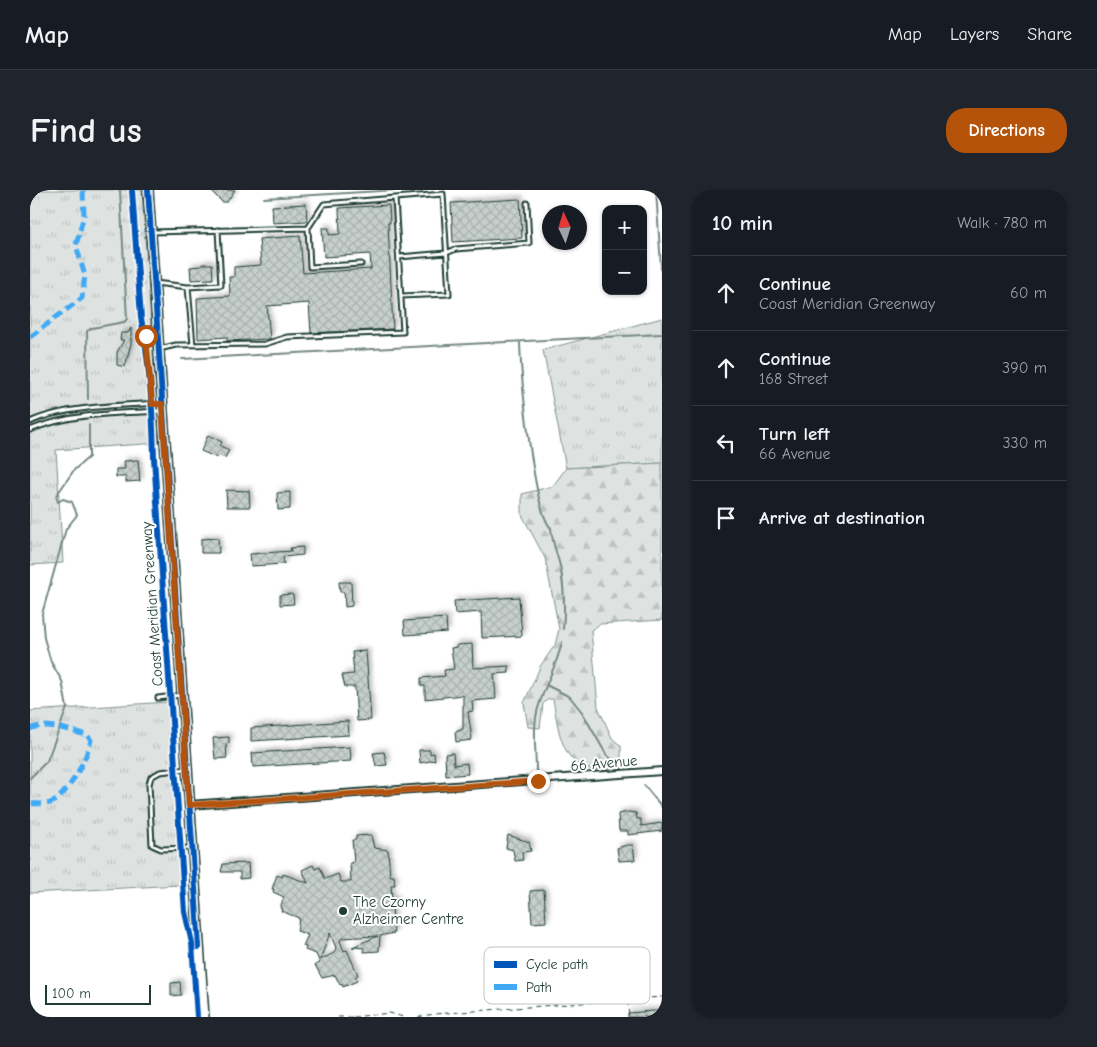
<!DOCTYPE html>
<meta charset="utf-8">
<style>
:root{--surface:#171b24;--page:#20242c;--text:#f1f3f6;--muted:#9ea1a6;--line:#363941;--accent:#b45309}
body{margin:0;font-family:"Comic Neue",sans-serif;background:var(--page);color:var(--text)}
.controls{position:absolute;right:15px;top:15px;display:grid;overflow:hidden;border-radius:10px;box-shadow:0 1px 4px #0004}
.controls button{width:45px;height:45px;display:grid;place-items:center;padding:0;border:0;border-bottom:1px solid var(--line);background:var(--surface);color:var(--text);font:25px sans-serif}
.compass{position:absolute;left:512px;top:15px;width:45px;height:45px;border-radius:50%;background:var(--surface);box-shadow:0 1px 4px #0004;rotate:356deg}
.scale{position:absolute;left:15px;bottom:12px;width:106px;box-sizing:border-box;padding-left:5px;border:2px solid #1f3d34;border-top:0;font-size:14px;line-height:18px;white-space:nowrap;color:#1f3d34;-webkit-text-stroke:4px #fff;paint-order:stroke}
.stop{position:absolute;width:15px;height:15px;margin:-11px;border:4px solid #b45309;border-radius:50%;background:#fff}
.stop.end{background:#b45309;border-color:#fff;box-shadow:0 1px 5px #0008}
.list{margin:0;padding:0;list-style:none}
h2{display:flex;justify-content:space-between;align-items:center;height:65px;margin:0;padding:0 20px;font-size:21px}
h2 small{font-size:16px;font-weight:400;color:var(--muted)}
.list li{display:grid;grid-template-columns:32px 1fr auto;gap:15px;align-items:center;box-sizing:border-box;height:75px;padding:0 20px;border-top:1px solid var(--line)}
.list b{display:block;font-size:19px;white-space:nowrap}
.list p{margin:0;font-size:16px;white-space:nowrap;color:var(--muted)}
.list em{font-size:16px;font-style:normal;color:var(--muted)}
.icon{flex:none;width:28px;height:28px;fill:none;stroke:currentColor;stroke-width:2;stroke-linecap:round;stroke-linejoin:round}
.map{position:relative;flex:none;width:632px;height:827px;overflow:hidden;border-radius:20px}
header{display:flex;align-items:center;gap:30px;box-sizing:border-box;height:70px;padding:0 25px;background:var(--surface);border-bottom:1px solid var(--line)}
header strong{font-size:24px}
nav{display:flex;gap:28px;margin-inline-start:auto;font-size:18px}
.intro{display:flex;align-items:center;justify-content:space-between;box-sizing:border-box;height:120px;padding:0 30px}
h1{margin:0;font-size:35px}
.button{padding:12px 22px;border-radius:20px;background:var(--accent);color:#fff;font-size:18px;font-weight:700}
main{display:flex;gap:30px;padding:0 30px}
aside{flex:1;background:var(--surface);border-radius:20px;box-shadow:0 1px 4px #0004}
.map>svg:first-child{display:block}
.grass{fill:url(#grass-tufts);stroke:#7e908b}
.forest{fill:url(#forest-firs);stroke:#7e908b}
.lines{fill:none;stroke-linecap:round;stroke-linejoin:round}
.stream{stroke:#758883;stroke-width:2}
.building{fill:url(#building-cross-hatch);stroke:#1f3d34;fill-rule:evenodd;filter:url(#shadow)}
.lane-casing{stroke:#1f3d34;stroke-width:7}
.street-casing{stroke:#1f3d34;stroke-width:10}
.secondary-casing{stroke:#1f3d34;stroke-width:12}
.path{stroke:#1f3d34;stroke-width:1;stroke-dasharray:5 4;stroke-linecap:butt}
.lane{stroke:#fff;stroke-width:3}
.street{stroke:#fff;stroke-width:6}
.secondary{stroke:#fff;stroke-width:9}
.quiet{stroke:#3fa9f5;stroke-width:5;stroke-dasharray:10 5;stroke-linecap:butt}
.cycleway-casing{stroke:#fff;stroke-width:9}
.cycleway{stroke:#0057b8;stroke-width:6}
.route{stroke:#b45309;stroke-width:6}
.poi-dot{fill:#1f3d34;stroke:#fff;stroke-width:2}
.labels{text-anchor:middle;stroke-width:4;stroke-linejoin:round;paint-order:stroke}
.street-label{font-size:15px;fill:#1f3d34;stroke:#fff}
.poi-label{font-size:15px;fill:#1f3d34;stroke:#fff;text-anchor:start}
.key{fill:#fff;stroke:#bcc5c2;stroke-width:1}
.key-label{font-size:14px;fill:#1f3d34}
</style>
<header>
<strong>Map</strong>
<nav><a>Map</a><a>Layers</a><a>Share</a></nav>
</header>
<div class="intro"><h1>Find us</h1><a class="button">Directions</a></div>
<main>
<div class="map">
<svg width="632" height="827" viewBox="0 0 632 827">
<defs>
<pattern id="grass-tufts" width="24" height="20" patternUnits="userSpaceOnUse" patternTransform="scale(1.25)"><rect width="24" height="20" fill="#dee3e2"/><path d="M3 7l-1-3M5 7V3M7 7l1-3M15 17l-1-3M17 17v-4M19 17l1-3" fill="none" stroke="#bec4c2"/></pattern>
<pattern id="forest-firs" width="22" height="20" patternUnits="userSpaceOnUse" patternTransform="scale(1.25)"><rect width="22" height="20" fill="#dee3e2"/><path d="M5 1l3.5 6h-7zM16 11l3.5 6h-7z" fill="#bec4c2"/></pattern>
<pattern id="building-cross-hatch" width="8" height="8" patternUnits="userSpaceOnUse" patternTransform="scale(1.25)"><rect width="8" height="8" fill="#c7cfcc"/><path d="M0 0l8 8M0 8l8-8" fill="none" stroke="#aab3b0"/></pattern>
<filter id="shadow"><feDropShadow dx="3" dy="-3" stdDeviation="2.5" flood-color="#0004"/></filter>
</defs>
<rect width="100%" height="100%" fill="#fff"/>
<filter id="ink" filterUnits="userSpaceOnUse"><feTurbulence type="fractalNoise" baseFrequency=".02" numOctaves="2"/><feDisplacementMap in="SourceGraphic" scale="10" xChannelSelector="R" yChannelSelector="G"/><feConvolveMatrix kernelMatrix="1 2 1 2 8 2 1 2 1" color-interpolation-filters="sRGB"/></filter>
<g filter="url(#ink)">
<path class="grass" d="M0 0H112L129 253 26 260 33 373 0 375Z
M632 128V273L536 278 513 160Z
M138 512 150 695 0 703V521Z"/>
<path class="forest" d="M632 273V430L570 434 561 440 568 517 582 548 591 556V573C583 579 578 580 569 580 531 581 528 537 523 509H518L513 514 510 538 498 537 494 513 511 475 525 455 529 439 515 368 492 325V304L523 296 536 278Z"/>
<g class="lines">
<path class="stream" d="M626 0 632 92
M234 8 367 0
M490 153C491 183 503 322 521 338 522 353 528 366 531 380 534 399 535 420 533 439
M152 169 632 144
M58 209 57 141 62 138 94 132 97 129 90 0
M518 496 540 507 552 522 576 564 594 581
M506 582C506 560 502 535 509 515 516 493 527 475 532 452
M0 588 17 571 37 518 32 491 21 472 14 448 12 424 36 339 47 325 42 312 33 309 28 312 26 306 44 280 59 267V235
M614 595 632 617"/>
</g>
<path class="building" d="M180 0H205L197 12H192Z
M490 9 492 48 423 52 421 13Z
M276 14 277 31 243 33 242 16Z
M359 15 360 33H358L363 139 281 143 279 113 237 116 240 149 197 151V147L168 149 167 108 200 106 199 87H204V77L231 75 229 49 270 46 273 83 341 79 340 64 294 67 292 38H299V45L310 44 309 18Z
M172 74H182L183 89 161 90 160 77 172 76Z
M101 138V153L95 177 87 175V162L94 150H90L91 143H98Z
M178 245 192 252 190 256 199 260 195 268 188 265 187 268 171 261Z
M108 270 110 291 96 292V287H86V279H95L94 271Z
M196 300 219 301 220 317H197Z
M260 302V319L248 320 247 303Z
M188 348 189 363H171V349Z
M273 357V365L253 367 254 374 221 376 220 364 261 361 260 358Z
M309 392H321L322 416 315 417 314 402H310Z
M260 404 263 405 264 414 250 415V405Z
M489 407 492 446 452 448 451 422 425 424 424 411Z
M416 428 417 442 375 445 374 431Z
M442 454 443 478 479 476V483L464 484 466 509 442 511 443 521 438 522 442 548 441 550 426 552 425 542 433 539V505L395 509V496H391V488L415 486 414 480 424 479 421 458 427 457V455Z
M336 461 341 530 327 531 325 497H315L312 485 324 484 322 462Z
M318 531 319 545 221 551V538Z
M199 547V553L196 554 197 568 185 569 183 548Z
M320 557 321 571 223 577 222 563Z
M389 560H400V564L404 563 405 570 390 573Z
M354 562 357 575 346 576 343 563Z
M423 563 424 575 437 573 438 584 416 586 415 564Z
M599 622 606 623 607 629H611V636L632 633V641L598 645V641H589L588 624Z
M341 645 344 658 358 660 360 686H364L365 695H361L362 709 366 708V717H362L364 743 350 746 349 761 334 762V758L322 757 348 746 312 748 310 751 314 761 317 760 328 785 325 787 327 791 313 797 312 794 310 795 305 785 292 788 285 775 290 773 286 764 275 760 276 757 273 756 278 745 267 741 269 728 251 721 252 719 250 718 254 707 243 702 244 699H242L247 685 252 687 253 684 278 693 272 680 283 675 285 679 290 677 295 689 308 684 311 692H321L320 673 324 672 322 650H326V646ZM300 743 306 758 304 763 290 770Z
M478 645 499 652 501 661 492 662 493 670 485 671 483 660 476 658Z
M597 655H603L605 670 589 671 587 658Z
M218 673 219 688 210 689V682H191L193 674Z
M514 700 516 732 502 733 500 701Z
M150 792 151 805 141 806V793Z
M622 821H632V827H598V823Z"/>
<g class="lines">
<defs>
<path id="lane" d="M365 8 413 4 419 104 371 106
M278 38 280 77 331 74
M122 42 278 38 294 14 365 8 373 142 257 147 235 154 146 155 129 159
M369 67 416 63 426 59 499 53 497 13
M125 93 158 97 163 155
M158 97 191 95 188 40
M0 232C33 216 94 215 131 213
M0 240C41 223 89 223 132 221
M128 508 151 505
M156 579 130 582 121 587 119 594 122 655 131 659 162 658"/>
<path id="street" d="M159 615 632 581"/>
<path id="secondary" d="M118 0 174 827"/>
</defs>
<use href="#lane" class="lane-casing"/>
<use href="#street" class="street-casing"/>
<use href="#secondary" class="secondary-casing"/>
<path class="path" d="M598 811 599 827
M308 827H322
M323 827 360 823 373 827
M388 827 404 824 632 807"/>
<use href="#lane" class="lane"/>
<use href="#street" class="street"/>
<use href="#secondary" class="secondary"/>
<path class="quiet" d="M0 147 52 108 55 86 46 55 54 25 53 0
M0 539C16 531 40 541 57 545L61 550C57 568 38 606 20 613 14 615 6 613 0 614"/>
<defs>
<path id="cycleway" d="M102 0 111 128C120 173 123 221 124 268L155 722 162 753 167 827
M118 0 169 757"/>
</defs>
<use href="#cycleway" class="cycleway-casing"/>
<use href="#cycleway" class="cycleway"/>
</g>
</g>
<g class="lines" filter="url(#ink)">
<path class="route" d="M116 146 122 214H132L159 615 508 591"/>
</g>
<circle class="poi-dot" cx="313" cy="721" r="5"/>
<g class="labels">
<g class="street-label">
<text transform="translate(122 414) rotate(-94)" y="5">Coast Meridian Greenway</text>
<text transform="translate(574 573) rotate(-5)" y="5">66 Avenue</text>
</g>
<g class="poi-label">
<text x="323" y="717">The Czorny<tspan x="323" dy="17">Alzheimer Centre</tspan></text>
</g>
</g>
<rect x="454" y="757" width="166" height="57" rx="8" class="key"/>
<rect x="464" y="771" width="23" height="7" fill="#0057b8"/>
<rect x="464" y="794" width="23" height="6" fill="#3fa9f5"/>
<g class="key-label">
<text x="496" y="779">Cycle path</text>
<text x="496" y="802">Path</text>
</g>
</svg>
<div class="controls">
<button>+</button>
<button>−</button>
</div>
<svg class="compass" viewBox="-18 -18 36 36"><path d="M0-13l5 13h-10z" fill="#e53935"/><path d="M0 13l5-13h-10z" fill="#9ea1a6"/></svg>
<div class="scale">100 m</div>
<div class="stop" style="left:116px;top:146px"></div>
<div class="stop end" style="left:508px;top:591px"></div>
</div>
<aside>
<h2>10 min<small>Walk · 780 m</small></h2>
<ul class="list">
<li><svg class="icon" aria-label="ahead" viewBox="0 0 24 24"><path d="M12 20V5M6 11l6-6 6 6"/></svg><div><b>Continue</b><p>Coast Meridian Greenway</p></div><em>60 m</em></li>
<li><svg class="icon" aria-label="ahead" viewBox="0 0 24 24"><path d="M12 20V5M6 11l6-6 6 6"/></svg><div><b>Continue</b><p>168 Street</p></div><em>390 m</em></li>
<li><svg class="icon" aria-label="left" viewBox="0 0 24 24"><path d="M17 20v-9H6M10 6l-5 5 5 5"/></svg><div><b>Turn left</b><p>66 Avenue</p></div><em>330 m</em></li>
<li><svg class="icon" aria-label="arrive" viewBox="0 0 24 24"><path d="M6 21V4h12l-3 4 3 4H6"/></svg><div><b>Arrive at destination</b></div></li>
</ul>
</aside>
</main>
